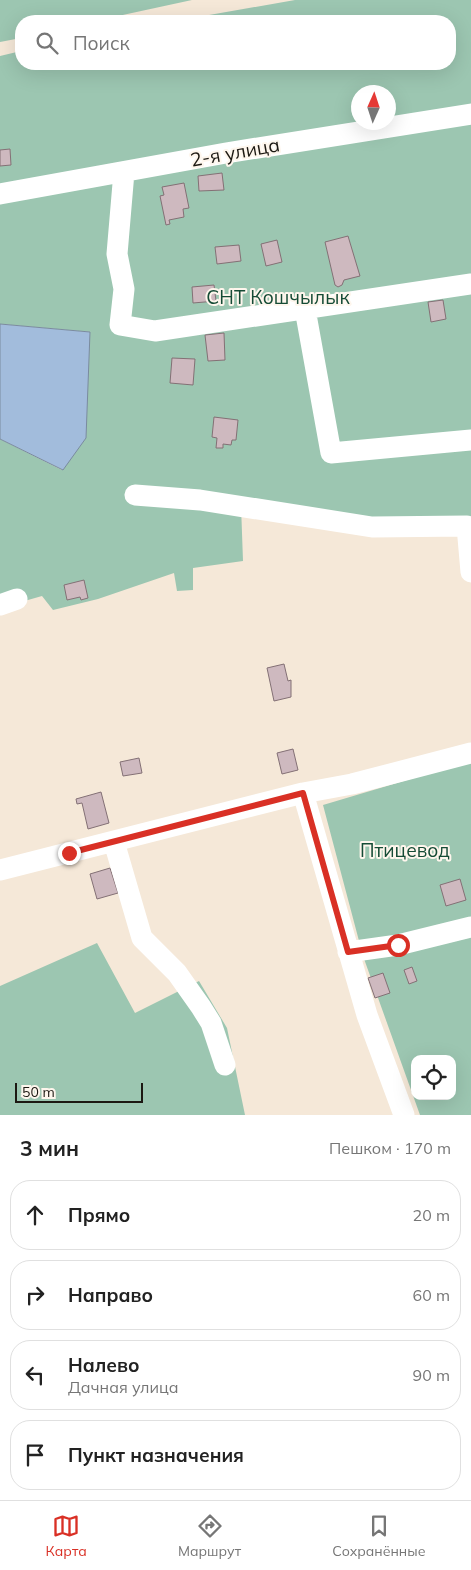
<!DOCTYPE html>
<html lang="ru">
<meta charset="utf-8">
<style>
:root{--surface:#fff;--page:#f2f2f2;--text:#222;--muted:#767676;--line:#e0e0e0;--accent:#d93025}
body{margin:0;font-family:Mulish,sans-serif;background:var(--page);color:var(--text)}
.controls{position:absolute;right:15px;bottom:15px;display:grid;overflow:hidden;border-radius:10px;box-shadow:0 5px 20px #0002}
.controls button{width:45px;height:45px;display:grid;place-items:center;padding:0;border:0;border-bottom:1px solid var(--line);background:var(--surface);color:var(--text);font:25px sans-serif}
.compass{position:absolute;left:351px;top:85px;width:45px;height:45px;border-radius:50%;background:var(--surface);box-shadow:0 5px 20px #0002;rotate:3deg}
.scale{position:absolute;left:15px;bottom:12px;width:128px;box-sizing:border-box;padding-left:5px;border:2px solid #1c1812;border-top:0;font-size:14px;line-height:18px;white-space:nowrap;color:#1c1812;-webkit-text-stroke:4px #fef6ed;paint-order:stroke}
.stop{position:absolute;width:15px;height:15px;margin:-11px;border:4px solid #d93025;border-radius:50%;background:#fff}
.stop.end{background:#d93025;border-color:#fff;box-shadow:0 1px 5px #0008}
.list{margin:0;padding:0;list-style:none}
h2{display:flex;justify-content:space-between;align-items:center;height:65px;margin:0;padding:0 20px;font-size:21px}
h2 small{font-size:16px;font-weight:400;color:var(--muted)}
.list li{display:grid;grid-template-columns:32px 1fr auto;gap:15px;align-items:center;box-sizing:border-box;height:70px;margin:0 10px 10px;padding:0 10px;border:1px solid var(--line);border-radius:20px}
.list b{display:block;font-size:19px;white-space:nowrap}
.list p{margin:0;font-size:16px;white-space:nowrap;color:var(--muted)}
.list em{font-size:16px;font-style:normal;color:var(--muted)}
.icon{flex:none;width:28px;height:28px;fill:none;stroke:currentColor;stroke-width:2;stroke-linecap:round;stroke-linejoin:round}
.map{position:relative;flex:none;width:471px;height:1115px;overflow:hidden}
.search{position:absolute;background:var(--surface);box-shadow:0 5px 20px #0002;left:15px;right:15px;top:15px;height:55px;display:flex;align-items:center;gap:12px;box-sizing:border-box;padding:0 18px;border-radius:20px;color:var(--muted);font-size:19px}
.sheet{height:385px;background:var(--surface)}
nav{display:flex;justify-content:space-around;align-items:center;box-sizing:border-box;height:70px;border-top:1px solid var(--line);background:var(--surface);font-size:14px;color:var(--muted)}
nav a{display:grid;justify-items:center;gap:2px}
nav .on{color:var(--accent)}
.map>svg:first-child{display:block}
.green{fill:#9cc6b1;fill-rule:evenodd}
.water{fill:#a2bcdc;stroke:#7a8b9f}
.building{fill:#ceb9bf;stroke:#837075}
.lines{fill:none;stroke-linecap:round;stroke-linejoin:round}
.minor{stroke:#fff;stroke-width:21}
.route{stroke:#d93025;stroke-width:6}
.labels{text-anchor:middle;stroke-width:4;stroke-linejoin:round;paint-order:stroke}
.street-label{font-size:19px;fill:#1c1812;stroke:#fef6ed}
.park-label{font-size:19px;fill:#154b35;stroke:#fef6ed}
</style>
<div class="map">
<svg width="471" height="1115" viewBox="0 0 471 1115">
<rect width="100%" height="100%" fill="#f5e8d8"/>
<path class="green" d="M0 0H192L95 21H21V38L0 42Z
M295 0H471V519L358 524 241 505 243 561 193 568V590L177 591 174 573 98 599 53 610 42 596 0 608V439L62 470 90 332 0 324V56L21 51V64H450V21H175ZM358 92H388V122H358Z
M471 761V1115H420L363 956 323 805ZM415 1059H452V1096H415Z
M97 943 135 1013 199 981 227 1028 245 1115H0V986Z"/>
<path class="water" d="M0 324 90 332 86 438 63 470 0 439Z"/>
<path class="building" d="M10 149 11 165 0 166V150Z
M222 173 224 190 199 191 198 176Z
M184 183 189 208 183 209 184 217 169 220 170 224 166 225 160 196 164 195 162 187Z
M348 236 360 276 344 280 342 285 338 287 335 285 325 242Z
M277 240 282 262 266 266 261 244Z
M239 245 241 261 217 264 215 247Z
M214 285 216 301 193 303 192 287Z
M443 300 446 319 431 322 428 302Z
M224 333 225 360 208 361 205 335Z
M172 358 195 359 193 385 170 383Z
M214 417 238 420 236 440H232L231 445 223 444V448H216L217 438 212 437Z
M84 580 88 598 81 600 80 597 67 600 64 585Z
M284 664 288 681 291 680V697L274 701 267 668Z
M293 749 298 770 282 774 277 753Z
M139 758 142 773 123 776 120 762Z
M101 792 109 823 88 829 82 803 77 804 76 799Z
M110 868 118 893 97 899 90 874Z
M460 879 466 900 446 906 440 885Z
M412 967 417 981 409 984 404 970Z
M383 973 390 993 375 998 368 978Z"/>
<g class="lines">
<path class="minor" d="M124 172 117 254 124 289 120 325 155 331 471 284
M0 194 226 153 471 114
M305 309 331 453 471 440
M135 495 200 500 372 527 467 526 471 572
M0 605 17 599
M303 793 367 1015 404 1115
M114 842 142 938 177 973 201 1007 211 1023 225 1065
M0 870 303 793 352 784 471 753
M348 952 398 945 471 927"/>
</g>
<g class="lines">
<path class="route" d="M69 853 303 793 348 952 398 945"/>
</g>
<g class="labels">
<g class="street-label">
<text transform="translate(235 152) rotate(-10)" y="7">2-я улица</text>
</g>
<g class="park-label">
<text x="278" y="304">СНТ Кошчылык</text>
<text x="405" y="857">Птицевод</text>
</g>
</g>
</svg>
<div class="controls">
<button><svg class="icon" aria-label="locate" viewBox="0 0 24 24"><circle cx="12" cy="12" r="6"/><path d="M12 2v4M12 18v4M2 12h4M18 12h4"/></svg></button>
</div>
<svg class="compass" viewBox="-18 -18 36 36"><path d="M0-13l5 13h-10z" fill="#e53935"/><path d="M0 13l5-13h-10z" fill="#767676"/></svg>
<div class="scale">50 m</div>
<div class="stop" style="left:398px;top:945px"></div>
<div class="stop end" style="left:69px;top:853px"></div>
<div class="search"><svg class="icon" aria-label="search" viewBox="0 0 24 24"><circle cx="10" cy="10" r="6"/><path d="M15 15l6 6"/></svg>Поиск</div>
</div>
<section class="sheet">
<h2>3 мин<small>Пешком · 170 m</small></h2>
<ul class="list">
<li><svg class="icon" aria-label="ahead" viewBox="0 0 24 24"><path d="M12 20V5M6 11l6-6 6 6"/></svg><div><b>Прямо</b></div><em>20 m</em></li>
<li><svg class="icon" aria-label="right" viewBox="0 0 24 24"><path d="M7 20v-9h11M14 6l5 5-5 5"/></svg><div><b>Направо</b></div><em>60 m</em></li>
<li><svg class="icon" aria-label="left" viewBox="0 0 24 24"><path d="M17 20v-9H6M10 6l-5 5 5 5"/></svg><div><b>Налево</b><p>Дачная улица</p></div><em>90 m</em></li>
<li><svg class="icon" aria-label="arrive" viewBox="0 0 24 24"><path d="M6 21V4h12l-3 4 3 4H6"/></svg><div><b>Пункт назначения</b></div></li>
</ul>
</section>
<nav>
<a class="on"><svg class="icon" aria-label="map" viewBox="0 0 24 24"><path d="M3 6l6-2 6 2 6-2v14l-6 2-6-2-6 2zM9 4v14M15 6v14"/></svg>Карта</a>
<a><svg class="icon" aria-label="directions" viewBox="0 0 24 24"><path d="M12 3l9 9-9 9-9-9zM9 14v-3h6M13 9l2 2-2 2"/></svg>Маршрут</a>
<a><svg class="icon" aria-label="saved" viewBox="0 0 24 24"><path d="M7 4h10v16l-5-4-5 4z"/></svg>Сохранённые</a>
</nav>
